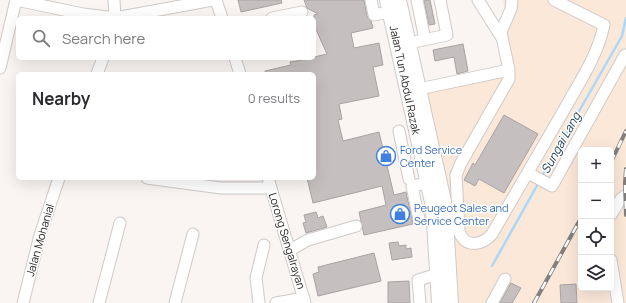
<!DOCTYPE html>
<meta charset="utf-8">
<style>
:root{--surface:#fff;--page:#f7f7f7;--text:#2b2b33;--muted:#7c7c81;--line:#e1e1e2}
body{margin:0;font-family:Manrope,sans-serif;background:var(--page);color:var(--text)}
.controls{position:absolute;right:12px;bottom:12px;display:grid;overflow:hidden;border-radius:6px;box-shadow:0 4px 16px #0002}
.controls button{width:36px;height:36px;display:grid;place-items:center;padding:0;border:0;border-bottom:1px solid var(--line);background:var(--surface);color:var(--text);font:20px sans-serif}
.list{margin:0;padding:0;list-style:none}
h2{display:flex;justify-content:space-between;align-items:center;height:52px;margin:0;padding:0 16px;font-size:17px}
h2 small{font-size:13px;font-weight:400;color:var(--muted)}
.icon{flex:none;width:22px;height:22px;fill:none;stroke:currentColor;stroke-width:2;stroke-linecap:round;stroke-linejoin:round}
.map{position:relative;flex:none;width:626px;height:303px;overflow:hidden}
.search{position:absolute;background:var(--surface);box-shadow:0 4px 16px #0002;left:16px;top:16px;width:300px;height:44px;display:flex;align-items:center;gap:10px;box-sizing:border-box;padding:0 14px;border-radius:6px;color:var(--muted);font-size:15px}
.panel{position:absolute;background:var(--surface);box-shadow:0 4px 16px #0002;left:16px;top:72px;width:300px;height:108px;border-radius:6px}
.map>svg:first-child{display:block}
.industrial{fill:#fce8d9;fill-rule:evenodd}
.lines{fill:none;stroke-linecap:round;stroke-linejoin:round}
.stream{stroke:#aad8fa;stroke-width:2.5}
.building{fill:#c5c0bf;stroke:#a8a3a2}
.minor-casing{stroke:#cecac8;stroke-width:13}
.major-casing{stroke:#cecac8;stroke-width:16}
.minor{stroke:#fff;stroke-width:11}
.major{stroke:#fff;stroke-width:14}
.rail-casing{stroke:#827f7e;stroke-width:4}
.rail{stroke:#fff;stroke-width:2.5;stroke-dasharray:8;stroke-linecap:butt}
.labels{text-anchor:middle;stroke-width:3;stroke-linejoin:round;paint-order:stroke}
.street-label{font-size:11px;fill:#282625;stroke:#fff}
.shop-label{font-size:11px;fill:#366cbe;stroke:#fff;text-anchor:start}
.water-label{font-size:12px;font-style:italic;fill:#14374e;stroke:#fff}
</style>
<div class="map">
<svg width="626" height="303" viewBox="0 0 626 303">
<rect width="100%" height="100%" fill="#faf5f3"/>
<path class="industrial" d="M503 0H626V303H457L453 205 426 93 513 75ZM581 150H611V288H581Z"/>
<g class="lines">
<path class="stream" d="M542 176 622 36 626 18
M492 266 539 182"/>
</g>
<path class="building" d="M238 0H281L282 3 241 12Z
M304 0H364L367 16 371 21 373 28 351 33 354 48 379 43 383 65 373 67 379 96 339 104 342 119 338 120 343 141 379 132 394 195 406 192 413 224 364 235 359 212 386 205 382 186 313 203 307 178H314V74H265V71L291 65 290 62 314 58V57L327 54 314 25V15L318 14 307 8Z
M424 0H430L435 24 429 25Z
M463 44 468 71 457 74 454 57 435 61 433 50Z
M504 115 538 134 504 193 479 179 475 186 464 180 473 163 475 165Z
M316 212 318 218 323 216 327 227 306 233 303 223 306 222 304 215Z
M398 242 399 246 406 245V249L411 248 412 257 392 260 389 243Z
M374 253 381 281 318 296 313 274 319 272 318 267Z
M409 281 410 303H388V282Z
M511 283 521 288 512 303H500Z
M576 284 577 303H561L560 285Z"/>
<g class="lines">
<defs>
<path id="minor" d="M16 0 83 14 115 18 213 0
M114 0 115 18
M216 0 222 18
M371 0 374 15 389 12
M417 0 425 40
M478 0 502 38
M272 18 302 12
M409 43 447 35 440 0
M235 58 240 74
M0 68 16 0
M509 70V79L461 163 456 175 459 231C464 248 482 246 492 234 516 193 540 152 564 110 579 83 598 55 604 25L554 0
M97 74 103 58
M419 89 509 70 501 32 511 9 512 0
M399 131 409 179
M528 173 552 186 625 55
M147 178 221 188H271
M268 178 305 303
M611 215 620 200 626 195
M419 219 412 186 428 183
M290 250 308 240 356 226
M611 260 618 303
M23 303 40 235 59 178
M99 303 120 223
M175 303 193 234
M259 303 256 278 264 245
M276 303 304 298
M420 303 418 280 438 274
M492 303 505 279"/>
<path id="major" d="M387 0 432 202 434 221 439 303
M399 0 444 201 446 220 451 303"/>
</defs>
<use href="#minor" class="minor-casing"/>
<use href="#major" class="major-casing"/>
<use href="#minor" class="minor"/>
<use href="#major" class="major"/>
<defs>
<path id="rail" d="M611 162 626 131
M626 169 625 183 626 215
M534 303 581 218"/>
</defs>
<use href="#rail" class="rail-casing"/>
<use href="#rail" class="rail"/>
</g>
<defs>
<symbol id="shop-ring" viewBox="-11 -11 22 22"><circle r="9.5" fill="#fff" stroke="#3f7fe0" stroke-width="1.5"/><path d="M-5-2.5h2.3a2.7 3.5 0 0 1 5.4 0H5L5.5 6h-11ZM-1.5-2.5h3a1.5 2.3 0 0 0-3 0Z" fill="#3f7fe0"/></symbol>
</defs>
<g fill-rule="evenodd">
<use href="#shop-ring" x="375" y="145" width="22" height="22"/>
<use href="#shop-ring" x="389" y="203" width="22" height="22"/>
</g>
<g class="labels">
<g class="street-label">
<text transform="translate(405 80) rotate(78)" y="4">Jalan Tun Abdul Razak</text>
<text transform="translate(40 240) rotate(-74)" y="4">Jalan Mohanial</text>
<text transform="translate(287 241) rotate(73)" y="4">Lorong Sengalrayan</text>
</g>
<g class="shop-label">
<text x="400" y="154">Ford Service<tspan x="400" dy="13">Center</tspan></text>
<text x="414" y="212">Peugeot Sales and<tspan x="414" dy="13">Service Center</tspan></text>
</g>
<g class="water-label">
<text transform="translate(561 143) rotate(-61)" y="4">Sungai Lang</text>
</g>
</g>
</svg>
<div class="controls">
<button>+</button>
<button>−</button>
<button><svg class="icon" aria-label="locate" viewBox="0 0 24 24"><circle cx="12" cy="12" r="6"/><path d="M12 2v4M12 18v4M2 12h4M18 12h4"/></svg></button>
<button><svg class="icon" aria-label="layers" viewBox="0 0 24 24"><path d="M12 4l9 5-9 5-9-5zM3 14l9 5 9-5"/></svg></button>
</div>
<div class="search"><svg class="icon" aria-label="search" viewBox="0 0 24 24"><circle cx="10" cy="10" r="6"/><path d="M15 15l6 6"/></svg>Search here</div>
<section class="panel">
<h2>Nearby<small>0 results</small></h2>
<ul class="list">
</ul>
</section>
</div>
